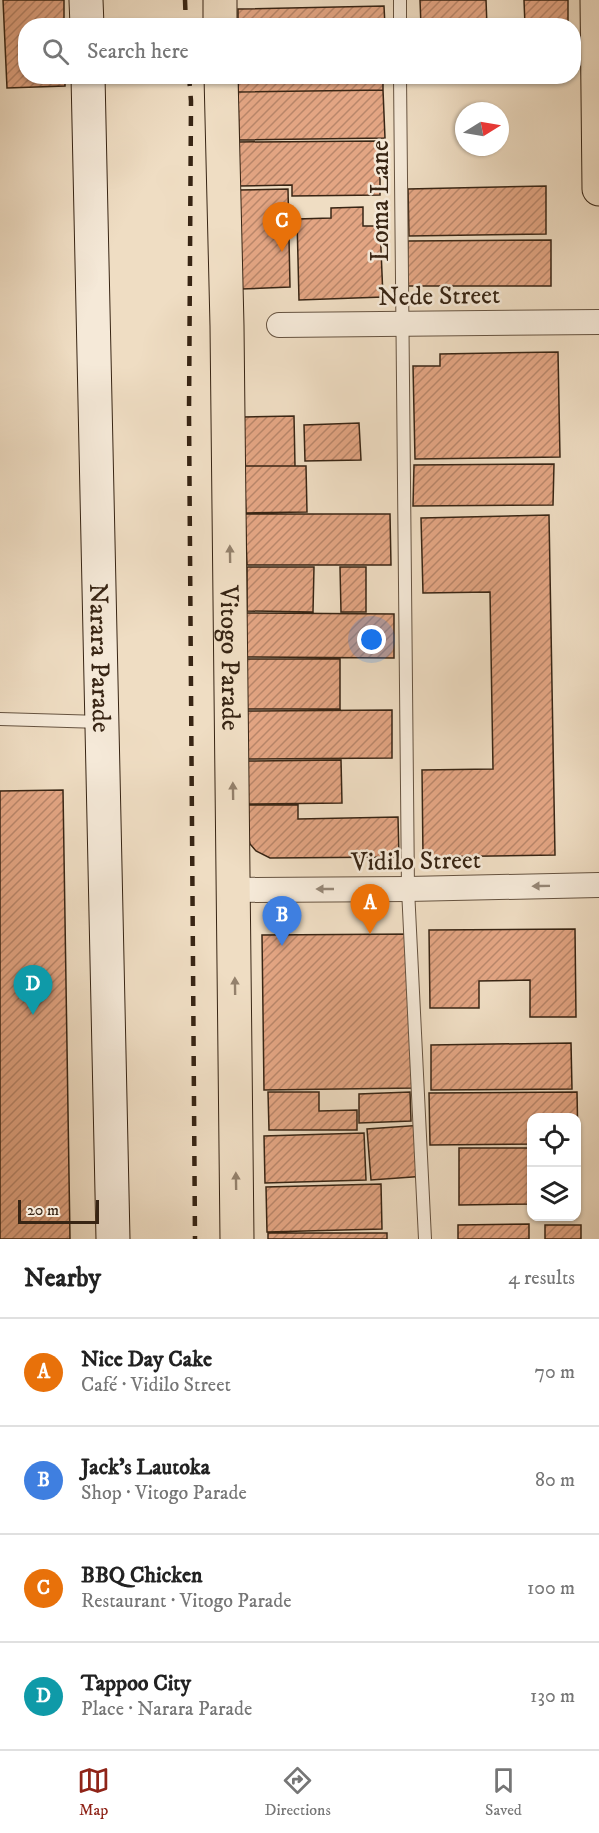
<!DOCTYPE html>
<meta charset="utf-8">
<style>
:root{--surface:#fff;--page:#f2f2f2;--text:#222;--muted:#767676;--line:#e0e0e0;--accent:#8f2418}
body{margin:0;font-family:"IM FELL DW Pica",serif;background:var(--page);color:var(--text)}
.controls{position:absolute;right:18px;bottom:18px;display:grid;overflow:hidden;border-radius:12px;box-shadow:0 2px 4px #0004}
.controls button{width:54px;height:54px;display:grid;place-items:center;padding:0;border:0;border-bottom:2px solid var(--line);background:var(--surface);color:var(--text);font:30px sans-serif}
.compass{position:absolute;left:455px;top:102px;width:54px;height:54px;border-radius:50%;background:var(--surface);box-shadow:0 2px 4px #0004;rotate:79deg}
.scale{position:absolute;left:18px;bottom:15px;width:81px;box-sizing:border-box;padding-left:6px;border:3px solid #382514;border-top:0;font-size:16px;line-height:21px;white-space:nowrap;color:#382514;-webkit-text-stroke:4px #f5e9d8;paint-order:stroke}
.you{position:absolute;left:372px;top:640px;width:21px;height:21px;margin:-15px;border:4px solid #fff;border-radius:50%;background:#1a73e8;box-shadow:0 0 0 9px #1a73e833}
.badge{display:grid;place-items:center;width:39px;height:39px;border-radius:50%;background:var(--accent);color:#fff;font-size:20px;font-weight:700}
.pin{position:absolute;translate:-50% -50px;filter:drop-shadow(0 2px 3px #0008)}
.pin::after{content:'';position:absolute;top:32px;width:21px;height:18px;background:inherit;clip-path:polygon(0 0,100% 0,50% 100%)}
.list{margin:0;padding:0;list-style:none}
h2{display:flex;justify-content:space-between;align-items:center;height:78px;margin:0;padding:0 24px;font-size:26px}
h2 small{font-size:20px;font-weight:400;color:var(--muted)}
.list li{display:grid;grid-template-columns:39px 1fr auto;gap:18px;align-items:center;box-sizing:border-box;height:108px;padding:0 24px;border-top:2px solid var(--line)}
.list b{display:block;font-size:22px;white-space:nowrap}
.list p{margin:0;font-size:20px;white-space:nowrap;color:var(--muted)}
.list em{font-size:20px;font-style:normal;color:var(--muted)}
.icon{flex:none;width:33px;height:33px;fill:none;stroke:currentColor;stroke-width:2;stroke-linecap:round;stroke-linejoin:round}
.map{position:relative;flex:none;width:599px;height:1239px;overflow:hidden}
.search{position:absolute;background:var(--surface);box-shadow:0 2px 4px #0004;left:18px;right:18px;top:18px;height:66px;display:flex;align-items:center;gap:15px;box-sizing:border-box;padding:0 21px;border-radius:24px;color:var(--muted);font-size:22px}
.sheet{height:510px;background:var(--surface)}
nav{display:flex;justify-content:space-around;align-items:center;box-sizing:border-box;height:84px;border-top:2px solid var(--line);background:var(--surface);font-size:16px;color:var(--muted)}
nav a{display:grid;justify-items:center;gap:3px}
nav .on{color:var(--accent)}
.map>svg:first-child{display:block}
.building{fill:url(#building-hatch);stroke:#382514;stroke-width:1.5}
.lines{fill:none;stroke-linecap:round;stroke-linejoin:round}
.service-casing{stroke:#665340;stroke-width:14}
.minor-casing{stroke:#665340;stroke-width:26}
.secondary-casing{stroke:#382514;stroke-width:35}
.primary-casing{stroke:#382514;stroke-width:35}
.service{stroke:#f5e9d8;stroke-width:12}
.minor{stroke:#f5e9d8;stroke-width:24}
.secondary{stroke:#f5e9d8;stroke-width:33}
.primary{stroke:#efddc3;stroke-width:33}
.rail{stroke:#382514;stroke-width:4.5;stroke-dasharray:10 10;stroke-linecap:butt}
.oneway{fill:#94816c}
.oneway2{fill:#968776}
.labels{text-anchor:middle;stroke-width:5;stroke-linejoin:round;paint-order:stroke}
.street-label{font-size:26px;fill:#382514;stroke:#f5e9d8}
</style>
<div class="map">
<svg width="599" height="1239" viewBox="0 0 599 1239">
<defs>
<pattern id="building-hatch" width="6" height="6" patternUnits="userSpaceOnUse" patternTransform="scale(1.5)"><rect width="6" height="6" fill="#e3a583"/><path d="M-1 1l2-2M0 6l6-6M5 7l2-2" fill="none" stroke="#b9866a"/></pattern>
</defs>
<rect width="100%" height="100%" fill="#efddc3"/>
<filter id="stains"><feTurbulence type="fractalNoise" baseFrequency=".00333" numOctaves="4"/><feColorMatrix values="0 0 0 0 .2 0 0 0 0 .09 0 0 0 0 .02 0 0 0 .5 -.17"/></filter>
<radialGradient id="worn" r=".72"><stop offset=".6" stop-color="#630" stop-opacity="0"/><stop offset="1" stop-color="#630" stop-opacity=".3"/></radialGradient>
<path class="building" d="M3 0H64V26H26V76H65V86L7 88Z
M420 0H486L487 26H421Z
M524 0H568V26H525Z
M384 6 385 26H238V9Z
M238 76H383V90L238 92Z
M383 90 385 138 239 140 238 92Z
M380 141V195L292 196V185L239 186 237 142Z
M546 186V234L409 236 408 189Z
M288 189 290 287 241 289 239 190Z
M363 207V226H380L383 297 299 300 297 219 331 218V208Z
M551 240V286H407L408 241Z
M558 352 560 457 415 459 413 366H440V354Z
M294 416 295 466H244L243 417Z
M359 423 361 460 305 461 304 425Z
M554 464 553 505 413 506 414 465Z
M244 466H306L307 512 246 513Z
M245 514H390L391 565H247Z
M549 515 555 855 423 857 422 770 493 769 490 592 423 593 421 518Z
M247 567H314L313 612 247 611Z
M340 567H366V612H341Z
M246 613 394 614V658L246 657Z
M247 659H340V709H247Z
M392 710V758L247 759V711Z
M341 760 342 803 248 804 247 761Z
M63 790 70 1239H0V791Z
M248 805H298V819L398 817 399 857 270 858 256 851 250 844 248 834Z
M575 929 576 1017H530V980L479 981V1008H430L429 930Z
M414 934 415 1088 264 1090 262 935Z
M571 1043 572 1089 431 1090V1045Z
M268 1092H319V1111L357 1110V1130H269Z
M410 1092 411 1121 359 1123V1094Z
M577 1092 578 1144H576V1118H532V1144L430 1145 429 1093Z
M423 1125 426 1176 371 1180 367 1129Z
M364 1133 366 1180 265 1183 264 1136Z
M459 1148H532V1204L459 1205Z
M381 1184 382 1229 267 1232 266 1187Z
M529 1224V1239H458V1225Z
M545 1225H581V1239H545Z
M268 1233H387V1239H268Z"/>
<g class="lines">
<defs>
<path id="service" d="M400 0V26
M400 76 408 889 425 1239
M0 719 101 722"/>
<path id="minor" d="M279 325 599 322
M234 890 408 889 599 885"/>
<g id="secondary">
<path d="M86 0 87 26"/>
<path id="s1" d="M88 76 113 1239"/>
</g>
<g id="primary">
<path d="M220 0V26"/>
<path d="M597 0 599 189"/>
<path id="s2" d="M221 76 227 326 237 1239"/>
</g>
</defs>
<use href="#service" class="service-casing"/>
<use href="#minor" class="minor-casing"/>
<use href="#secondary" class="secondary-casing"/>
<use href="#primary" class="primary-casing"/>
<use href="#service" class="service"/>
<use href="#minor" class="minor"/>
<use href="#secondary" class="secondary"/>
<use href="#primary" class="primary"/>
<path class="rail" d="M185 0 186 26
M189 76 191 101 189 413 195 1239"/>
</g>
<defs><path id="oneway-solid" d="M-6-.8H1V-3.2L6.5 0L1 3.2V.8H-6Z" transform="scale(1.5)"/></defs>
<g class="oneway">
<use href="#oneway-solid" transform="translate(230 554) rotate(-91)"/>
<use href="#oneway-solid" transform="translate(233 791) rotate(-91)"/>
<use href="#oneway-solid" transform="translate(235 986) rotate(-91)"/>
<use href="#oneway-solid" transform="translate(236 1181) rotate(-91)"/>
</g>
<g class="oneway2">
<use href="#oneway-solid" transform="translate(541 886) rotate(179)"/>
<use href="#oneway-solid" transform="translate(325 889) rotate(180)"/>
</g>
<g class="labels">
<g class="street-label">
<text transform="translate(379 201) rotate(-90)" y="9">Loma Lane</text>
<text transform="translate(439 295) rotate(-1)" y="9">Nede Street</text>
<text dy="9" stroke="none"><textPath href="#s1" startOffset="582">Narara Parade</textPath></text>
<text dy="9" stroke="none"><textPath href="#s2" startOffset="582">Vitogo Parade</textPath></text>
<text transform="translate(416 860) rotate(-1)" y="9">Vidilo Street</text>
</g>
</g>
<rect width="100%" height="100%" filter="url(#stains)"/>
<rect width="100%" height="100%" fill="url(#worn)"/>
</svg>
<div class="controls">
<button><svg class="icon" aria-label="locate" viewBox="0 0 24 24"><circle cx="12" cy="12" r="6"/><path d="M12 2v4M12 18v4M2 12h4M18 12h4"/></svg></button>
<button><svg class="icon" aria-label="layers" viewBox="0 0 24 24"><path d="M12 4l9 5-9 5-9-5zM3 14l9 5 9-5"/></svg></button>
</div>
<svg class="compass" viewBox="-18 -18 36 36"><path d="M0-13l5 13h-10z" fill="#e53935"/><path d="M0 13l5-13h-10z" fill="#767676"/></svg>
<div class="scale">20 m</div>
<div class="you"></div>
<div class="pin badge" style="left:370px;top:934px;background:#e8710a">A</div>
<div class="pin badge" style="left:282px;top:946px;background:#3f7fe0">B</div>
<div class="pin badge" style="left:282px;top:252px;background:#e8710a">C</div>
<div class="pin badge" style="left:33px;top:1015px;background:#0f9aa8">D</div>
<div class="search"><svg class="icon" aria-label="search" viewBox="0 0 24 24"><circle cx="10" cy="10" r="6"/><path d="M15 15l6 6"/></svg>Search here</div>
</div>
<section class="sheet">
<h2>Nearby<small>4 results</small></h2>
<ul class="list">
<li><span class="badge" style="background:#e8710a">A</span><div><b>Nice Day Cake</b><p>Café · Vidilo Street</p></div><em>70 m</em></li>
<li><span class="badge" style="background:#3f7fe0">B</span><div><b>Jack's Lautoka</b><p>Shop · Vitogo Parade</p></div><em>80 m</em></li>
<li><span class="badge" style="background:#e8710a">C</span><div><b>BBQ Chicken</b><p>Restaurant · Vitogo Parade</p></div><em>100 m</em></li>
<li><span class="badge" style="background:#0f9aa8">D</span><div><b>Tappoo City</b><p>Place · Narara Parade</p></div><em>130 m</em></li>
</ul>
</section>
<nav>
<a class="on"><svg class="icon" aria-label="map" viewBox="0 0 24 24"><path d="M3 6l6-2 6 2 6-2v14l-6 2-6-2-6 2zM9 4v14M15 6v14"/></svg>Map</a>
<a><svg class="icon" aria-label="directions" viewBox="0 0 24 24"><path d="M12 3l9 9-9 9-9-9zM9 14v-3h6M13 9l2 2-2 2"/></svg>Directions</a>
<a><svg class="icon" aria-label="saved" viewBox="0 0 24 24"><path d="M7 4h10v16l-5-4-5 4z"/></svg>Saved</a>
</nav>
